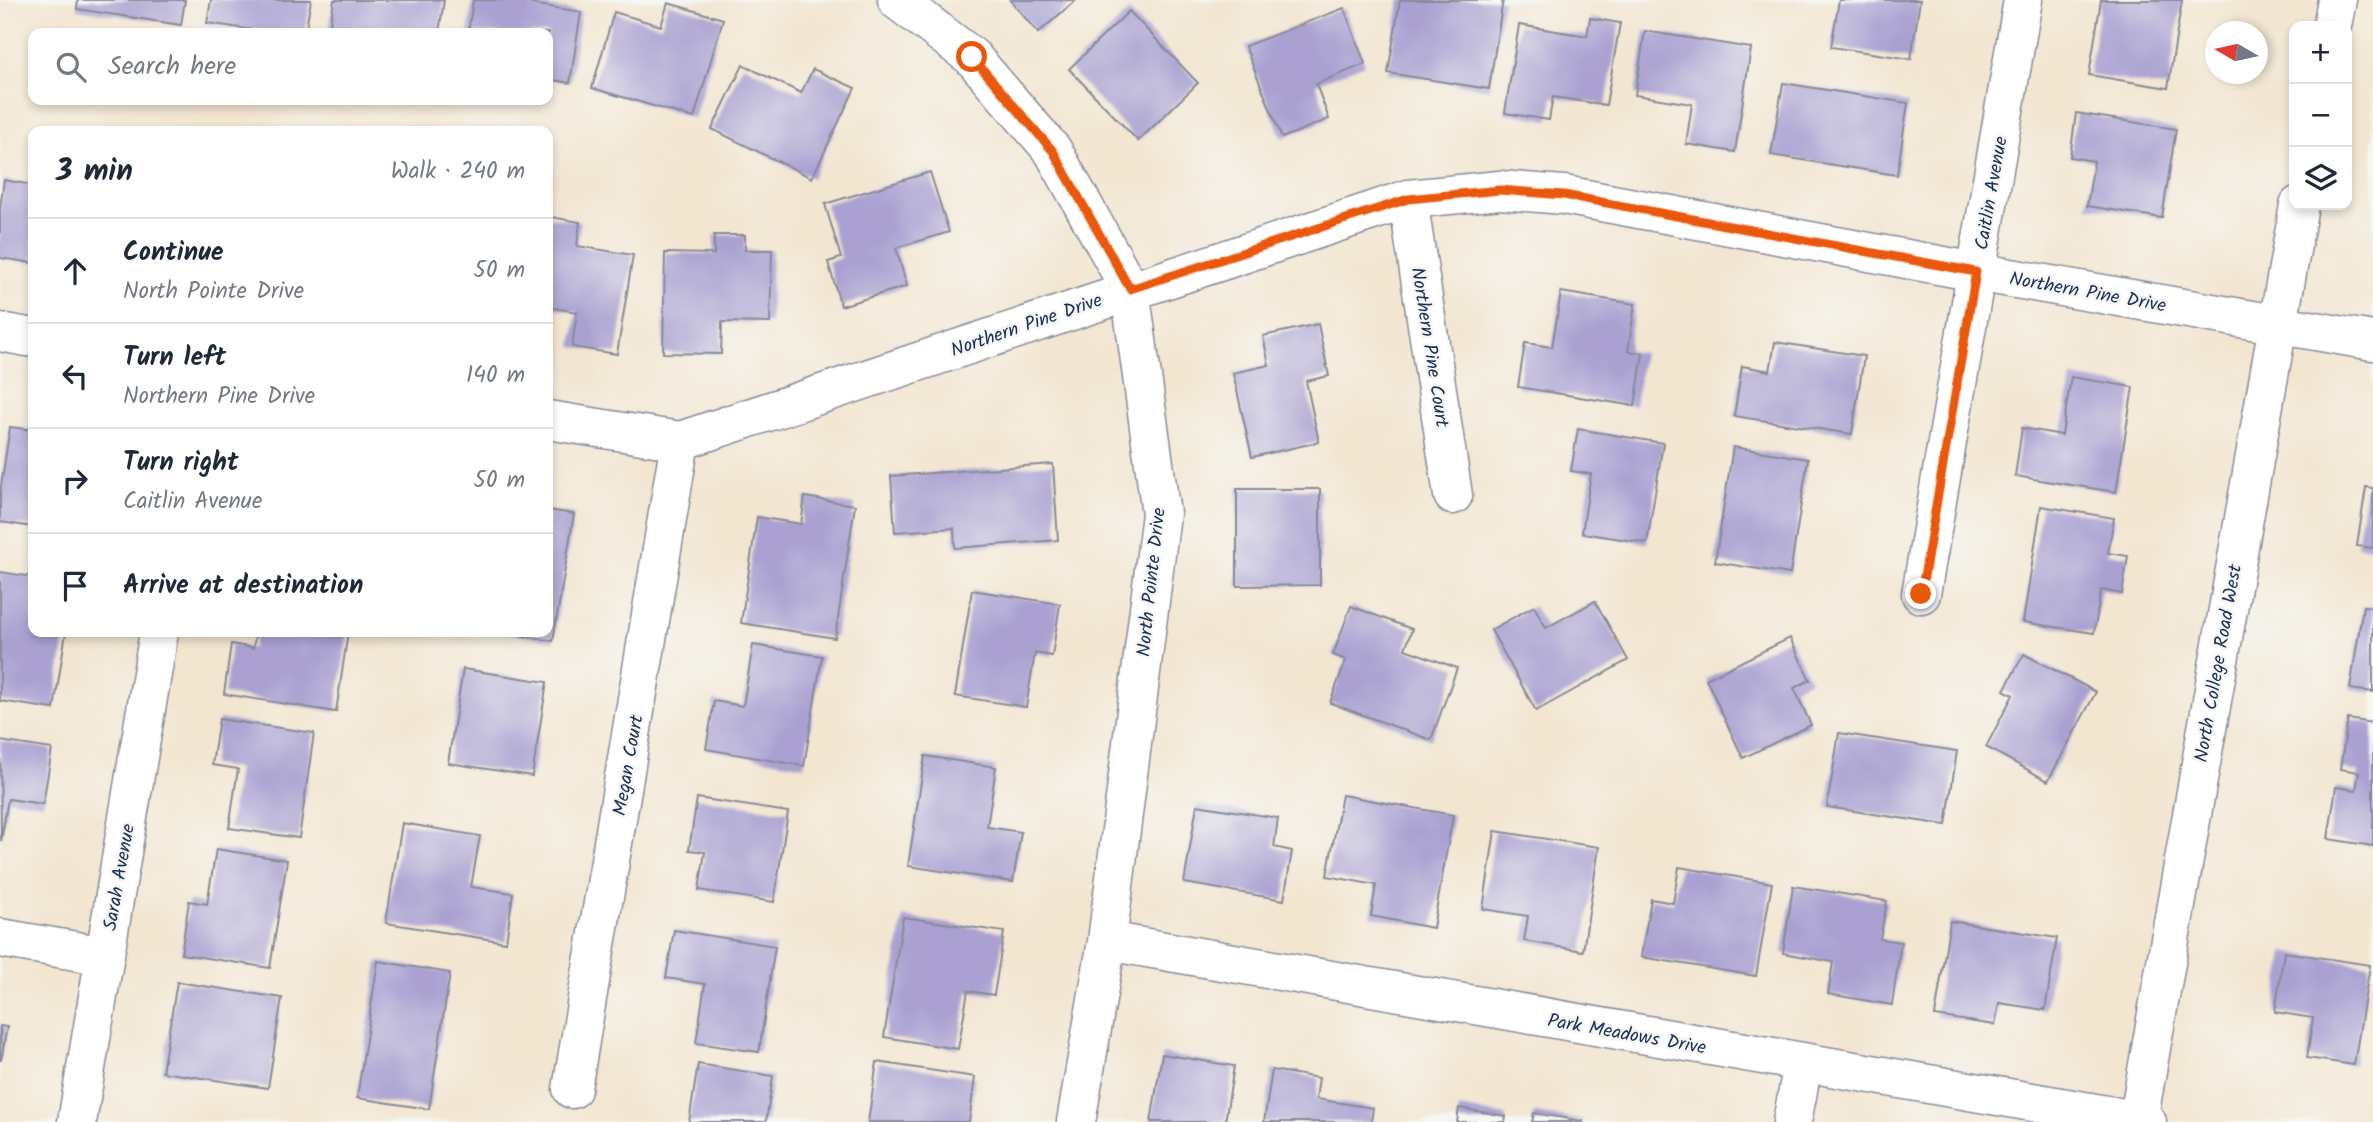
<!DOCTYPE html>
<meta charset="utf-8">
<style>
:root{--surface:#fff;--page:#f6f6f7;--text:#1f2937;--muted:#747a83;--line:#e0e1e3}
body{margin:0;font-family:Kalam,sans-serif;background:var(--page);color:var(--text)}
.controls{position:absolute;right:21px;top:21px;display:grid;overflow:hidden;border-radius:14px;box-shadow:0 4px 10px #0003}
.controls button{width:63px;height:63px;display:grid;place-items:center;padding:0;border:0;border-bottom:2px solid var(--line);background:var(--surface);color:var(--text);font:35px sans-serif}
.compass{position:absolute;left:2205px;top:21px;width:63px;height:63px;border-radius:50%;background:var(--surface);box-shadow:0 4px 10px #0003;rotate:279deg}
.stop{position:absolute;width:21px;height:21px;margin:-16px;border:5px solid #ea580c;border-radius:50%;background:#fff}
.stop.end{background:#ea580c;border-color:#fff;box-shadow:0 2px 7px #0008}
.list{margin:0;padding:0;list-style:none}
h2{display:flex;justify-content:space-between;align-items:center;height:91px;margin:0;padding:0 28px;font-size:30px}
h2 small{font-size:23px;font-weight:400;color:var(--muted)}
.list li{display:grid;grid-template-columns:46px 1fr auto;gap:21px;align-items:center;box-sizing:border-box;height:105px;padding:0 28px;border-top:2px solid var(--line)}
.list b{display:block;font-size:26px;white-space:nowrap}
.list p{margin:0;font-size:23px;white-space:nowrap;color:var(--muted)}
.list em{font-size:23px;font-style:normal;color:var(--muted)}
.icon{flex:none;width:38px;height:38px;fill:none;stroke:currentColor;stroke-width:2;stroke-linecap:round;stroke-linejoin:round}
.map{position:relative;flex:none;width:2373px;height:1122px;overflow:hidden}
.search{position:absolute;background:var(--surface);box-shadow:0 4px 10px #0003;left:28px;top:28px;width:525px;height:77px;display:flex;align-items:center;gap:18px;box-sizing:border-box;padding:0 24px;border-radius:14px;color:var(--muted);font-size:26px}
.panel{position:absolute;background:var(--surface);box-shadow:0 4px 10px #0003;left:28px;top:126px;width:525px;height:511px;border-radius:14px}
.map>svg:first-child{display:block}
.building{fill:#aaa1d2}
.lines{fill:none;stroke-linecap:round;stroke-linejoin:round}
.minor-casing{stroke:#878a98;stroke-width:41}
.minor{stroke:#fff;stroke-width:38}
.route{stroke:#ea580c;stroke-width:9}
.labels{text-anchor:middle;stroke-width:5;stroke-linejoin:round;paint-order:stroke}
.street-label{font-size:19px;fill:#1b2f5e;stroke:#f6f6f2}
</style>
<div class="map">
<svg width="2373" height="1122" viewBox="0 0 2373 1122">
<rect width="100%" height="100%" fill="#f6f6f2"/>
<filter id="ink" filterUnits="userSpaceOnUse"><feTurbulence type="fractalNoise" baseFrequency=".0143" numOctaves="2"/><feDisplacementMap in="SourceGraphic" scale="14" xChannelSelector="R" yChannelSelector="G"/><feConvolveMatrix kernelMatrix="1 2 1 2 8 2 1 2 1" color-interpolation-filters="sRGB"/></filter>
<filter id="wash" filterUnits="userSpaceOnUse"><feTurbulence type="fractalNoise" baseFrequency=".00686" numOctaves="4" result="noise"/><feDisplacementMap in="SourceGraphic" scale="28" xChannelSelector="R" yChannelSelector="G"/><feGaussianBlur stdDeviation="1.57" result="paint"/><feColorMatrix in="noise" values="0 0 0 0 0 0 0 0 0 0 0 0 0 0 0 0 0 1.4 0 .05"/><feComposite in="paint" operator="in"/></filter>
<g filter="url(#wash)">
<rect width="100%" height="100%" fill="#f3e6d1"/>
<g id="blocks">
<path class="building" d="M78 0H185L181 25 77 9Z
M211 0H311L305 33H274L207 23Z
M334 0H444L439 33H356L329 29Z
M473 0H532V4L581 12 570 83 548 79V33H468Z
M1010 0H1076L1038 33Z
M1400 0H1503L1489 89 1388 73Z
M1839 0H1920L1911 59 1831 47Z
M2101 0H2182L2168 88 2089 75Z
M668 3 723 19 694 118 592 88 614 12 661 26Z
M1344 8 1365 64 1316 84 1329 119 1282 138 1245 46Z
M1129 11 1198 83 1138 141 1069 69Z
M1590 18 1620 23 1606 105 1553 97 1549 120 1505 113 1519 25 1587 36Z
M1645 31 1751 48 1735 152 1686 144 1692 104 1635 95Z
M743 65 801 93 813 69 855 88 812 178 712 129Z
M1783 83 1908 103 1897 175 1771 155Z
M2076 113 2176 129 2162 218 2087 206 2094 161 2070 157Z
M930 172 949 232 896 248 907 286 841 306 828 262 841 258 825 204Z
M4 180 33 185V263L0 258V208Z
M551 217 580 222 577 246 633 255 617 354 572 347 577 312 548 307V239Z
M714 235H745V250H772L770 323 722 322 721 354 663 353 665 253 714 254Z
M1561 292 1635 304 1628 351 1643 353 1635 406 1518 387 1525 343 1552 347Z
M1318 324 1329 376 1306 381 1319 442 1252 457 1233 373 1269 365 1263 336Z
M1775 342 1864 356 1852 434 1734 416 1742 366 1770 371Z
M2071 377 2133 387 2116 492 2015 476 2022 428 2062 435Z
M10 427 33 430V527L0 522V492Z
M1578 429 1663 443 1647 543 1582 533 1591 474 1571 471Z
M1733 447 1808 459 1790 574 1715 562Z
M1053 464 1058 540 955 548 954 528 895 532 891 476Z
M2366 487 2373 488V548L2357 546Z
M1237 489H1320V585L1237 586Z
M805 497 855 505 835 638 741 623 757 517 801 524Z
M2041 506 2114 518 2108 553 2128 556 2122 594 2101 590 2094 633 2023 622Z
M548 510 574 514 553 641 505 633 548 632Z
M0 572 33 577V632H66L54 709 0 701Z
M972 590 1060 604 1052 656 1035 653 1026 707 955 696Z
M1595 601 1628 660 1536 711 1491 630 1534 606 1546 628Z
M1351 606 1412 629 1405 649 1457 668 1431 740 1330 703 1346 660 1333 655Z
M2363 606 2373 607V692L2350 689Z
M256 632H348L336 712 224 694 231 644 253 648Z
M1790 638 1810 680 1794 688 1811 725 1743 758 1706 679Z
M753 645 822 656 804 766 706 749 714 701 743 706Z
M2024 654 2096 692 2048 781 1986 747 2013 695 2004 690Z
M463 669 547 682 532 776 448 763Z
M219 719 314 733 299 838 229 828 238 769 212 765Z
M2348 719 2373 723V846L2328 839 2336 787 2356 790 2359 772 2340 769Z
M1839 733 1957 751 1946 825 1827 807Z
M0 741 52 749 43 804 8 799 1 841Z
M925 756 996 767 987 827 1021 832 1013 882 908 866Z
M1342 795 1453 815 1433 928 1371 916 1376 885 1327 876Z
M697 798 788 812 774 902 699 890 705 852 689 850Z
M1197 805 1278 818 1274 847 1292 851 1284 900 1184 883Z
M402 823 480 836 471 887 513 893 506 942 386 923Z
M1495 831 1599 847 1583 951 1524 941 1528 916 1483 909Z
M216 849 287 860 270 968 181 954 189 901 207 904Z
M1679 867 1772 883 1756 976 1641 957 1651 899 1673 903Z
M1793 886 1887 901 1880 939 1901 942 1892 1005 1828 994 1833 962 1783 953Z
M903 917 1004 932 994 995 968 991 958 1049 884 1037Z
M1950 921 2057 938 2045 1010 1999 1003 1995 1025 1935 1016Z
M674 930 775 946 759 1052 696 1043 705 984 666 978Z
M2284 952 2370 965 2354 1065 2307 1058 2313 1018 2275 1012Z
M378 961 450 973 429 1109 357 1098Z
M177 982 282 998 268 1088 162 1072Z
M0 1026 7 1027 1 1060H0Z
M1162 1054 1234 1066 1225 1122H1151Z
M877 1062 975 1077 969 1122H868Z
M698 1064 773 1076 766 1122H689Z
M1272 1070 1319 1078 1316 1099 1373 1108 1371 1122H1264Z
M1459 1108 1506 1116 1505 1122H1457Z
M1534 1113 1583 1121V1122H1532Z"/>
</g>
</g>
<g filter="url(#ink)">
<use href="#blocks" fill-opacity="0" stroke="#878a98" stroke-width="2"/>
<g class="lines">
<defs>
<path id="minor" d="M897 0 972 57 1053 151 1130 289 1161 514 1107 941 1076 1122
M2332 26 2337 0
M1408 199 1453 495
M0 332 33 338
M548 420 680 441 1408 199 1500 190 1564 195 1976 272 2373 341
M1921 594 2023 0
M0 938 105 956
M1107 941 2147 1122
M572 1089 680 441
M77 1122 159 632
M1792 1122 1803 1064
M2138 1122 2299 205"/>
</defs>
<use href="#minor" class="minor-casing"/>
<use href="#minor" class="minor"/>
</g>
</g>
<g class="lines" filter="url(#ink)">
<path class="route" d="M972 57 1053 151 1130 289 1408 199 1500 190 1564 195 1976 272 1921 594"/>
</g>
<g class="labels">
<g class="street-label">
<text transform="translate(1990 193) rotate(-80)" y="7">Caitlin Avenue</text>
<text transform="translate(2088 291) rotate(10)" y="7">Northern Pine Drive</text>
<text transform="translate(1026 324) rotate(-19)" y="7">Northern Pine Drive</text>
<text transform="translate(1431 347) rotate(81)" y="7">Northern Pine Court</text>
<text transform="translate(1150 582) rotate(-84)" y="7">North Pointe Drive</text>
<text transform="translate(2217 663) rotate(-80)" y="7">North College Road West</text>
<text transform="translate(627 765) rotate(-80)" y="7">Megan Court</text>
<text transform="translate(118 877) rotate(-80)" y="7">Sarah Avenue</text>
<text transform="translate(1627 1033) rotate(10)" y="7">Park Meadows Drive</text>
</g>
</g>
</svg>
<div class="controls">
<button>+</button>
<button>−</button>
<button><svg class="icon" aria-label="layers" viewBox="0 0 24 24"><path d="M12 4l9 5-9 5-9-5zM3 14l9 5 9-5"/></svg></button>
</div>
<svg class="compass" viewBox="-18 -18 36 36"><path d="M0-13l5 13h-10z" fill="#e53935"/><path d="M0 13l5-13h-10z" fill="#747a83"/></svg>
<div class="stop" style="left:972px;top:57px"></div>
<div class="stop end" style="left:1921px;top:594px"></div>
<div class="search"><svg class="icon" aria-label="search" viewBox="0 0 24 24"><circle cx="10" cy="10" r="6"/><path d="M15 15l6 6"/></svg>Search here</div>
<section class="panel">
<h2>3 min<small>Walk · 240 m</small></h2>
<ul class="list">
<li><svg class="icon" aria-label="ahead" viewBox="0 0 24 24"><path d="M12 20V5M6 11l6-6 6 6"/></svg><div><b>Continue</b><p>North Pointe Drive</p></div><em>50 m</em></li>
<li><svg class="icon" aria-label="left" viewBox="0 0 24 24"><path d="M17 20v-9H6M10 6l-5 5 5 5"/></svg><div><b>Turn left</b><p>Northern Pine Drive</p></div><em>140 m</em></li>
<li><svg class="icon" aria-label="right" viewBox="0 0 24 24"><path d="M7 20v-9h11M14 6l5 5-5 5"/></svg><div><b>Turn right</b><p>Caitlin Avenue</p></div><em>50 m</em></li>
<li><svg class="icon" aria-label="arrive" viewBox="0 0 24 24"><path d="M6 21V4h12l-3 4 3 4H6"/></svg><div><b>Arrive at destination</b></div></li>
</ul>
</section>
</div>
